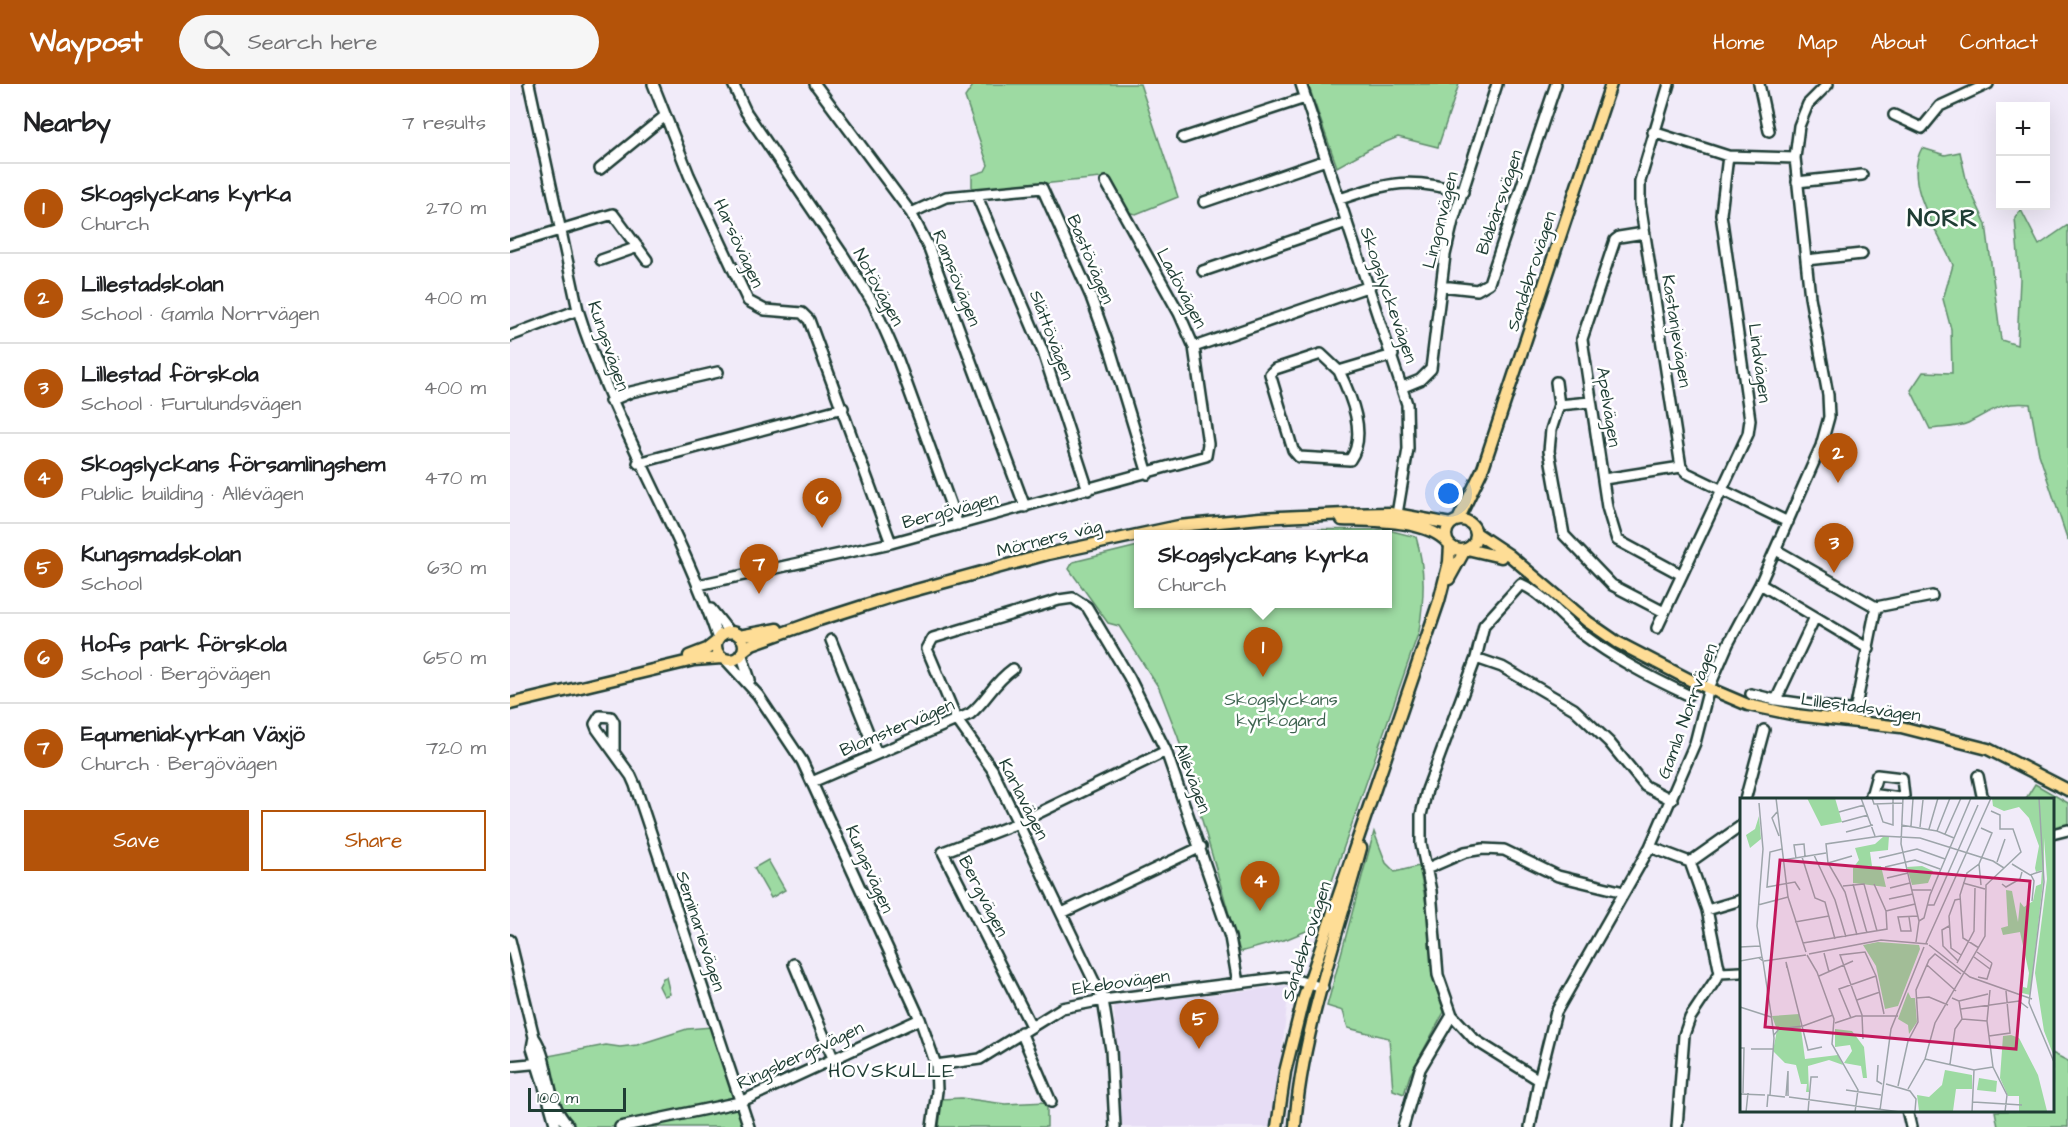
<!DOCTYPE html>
<meta charset="utf-8">
<style>
:root{--surface:#fff;--page:#f6f6f6;--text:#202124;--muted:#757577;--line:#e0e0e0;--accent:#b45309}
body{margin:0;font-family:"Architects Daughter",sans-serif;background:var(--page);color:var(--text)}
.controls{position:absolute;right:18px;top:18px;display:grid;overflow:hidden;border-radius:0px;box-shadow:0 6px 24px #0002}
.controls button{width:54px;height:54px;display:grid;place-items:center;padding:0;border:0;border-bottom:2px solid var(--line);background:var(--surface);color:var(--text);font:30px sans-serif}
.scale{position:absolute;left:18px;bottom:15px;width:98px;box-sizing:border-box;padding-left:6px;border:3px solid #1f3d34;border-top:0;font-size:16px;line-height:21px;white-space:nowrap;color:#1f3d34;-webkit-text-stroke:4px #fff;paint-order:stroke}
.you{position:absolute;left:939px;top:410px;width:21px;height:21px;margin:-15px;border:4px solid #fff;border-radius:50%;background:#1a73e8;box-shadow:0 0 0 9px #1a73e833}
.badge{display:grid;place-items:center;width:39px;height:39px;border-radius:50%;background:var(--accent);color:#fff;font-size:20px;font-weight:700}
.pin{position:absolute;translate:-50% -50px;filter:drop-shadow(0 2px 3px #0008)}
.pin::after{content:'';position:absolute;top:32px;width:21px;height:18px;background:inherit;clip-path:polygon(0 0,100% 0,50% 100%)}
.popup{position:absolute;left:624px;top:446px;width:258px;height:78px;box-sizing:border-box;display:grid;place-content:center;border-radius:0px;background:var(--surface);filter:drop-shadow(0 2px 4px #0005);font-size:20px;white-space:nowrap;color:var(--muted)}
.popup b{font-size:22px;color:var(--text)}
.popup::after{content:'';position:absolute;left:50%;top:100%;margin-left:-12px;border:12px solid transparent;border-top-color:var(--surface)}
.list{margin:0;padding:0;list-style:none}
h2{display:flex;justify-content:space-between;align-items:center;height:78px;margin:0;padding:0 24px;font-size:26px}
h2 small{font-size:20px;font-weight:400;color:var(--muted)}
.list li{display:grid;grid-template-columns:39px 1fr auto;gap:18px;align-items:center;box-sizing:border-box;height:90px;padding:0 24px;border-top:2px solid var(--line)}
.list b{display:block;font-size:22px;white-space:nowrap}
.list p{margin:0;font-size:20px;white-space:nowrap;color:var(--muted)}
.list em{font-size:20px;font-style:normal;color:var(--muted)}
.actions{display:flex;gap:12px;padding:18px 24px}
.actions a{flex:1;padding:14px 0;border:2px solid var(--accent);border-radius:0px;text-align:center;font-size:21px;color:var(--accent)}
.actions .main{background:var(--accent);color:#fff}
.icon{flex:none;width:33px;height:33px;fill:none;stroke:currentColor;stroke-width:2;stroke-linecap:round;stroke-linejoin:round}
.map{position:relative;flex:none;width:1558px;height:1043px;overflow:hidden}
header{display:flex;align-items:center;gap:36px;box-sizing:border-box;height:84px;padding:0 30px;background:var(--accent);color:#fff}
header strong{font-size:28px}
nav{display:flex;gap:33px;margin-inline-start:auto;font-size:21px}
.search{width:420px;height:54px;background:var(--page);display:flex;align-items:center;gap:15px;box-sizing:border-box;padding:0 21px;border-radius:33px;color:var(--muted);font-size:22px}
main{display:flex}
aside{flex:1;background:var(--surface)}
.map>svg:first-child{display:block}
.built{fill:#e7ddf5}
.green{fill:#9ddaa2;stroke:#5e8c6b;stroke-width:1.5}
.lines{fill:none;stroke-linecap:round;stroke-linejoin:round}
.minor-casing{stroke:#1f3d34;stroke-width:14}
.major-casing{stroke:#1f3d34;stroke-width:15}
.minor{stroke:#fff;stroke-width:9}
.major{stroke:#fedd96;stroke-width:10}
.labels{text-anchor:middle;stroke-width:5;stroke-linejoin:round;paint-order:stroke}
.street-label{font-size:18px;fill:#1f3d34;stroke:#fff}
.park-label{font-size:18px;fill:#3e6450;stroke:#fff}
.neighbourhood-label{font-size:20px;letter-spacing:1.5px;fill:#1f3d34;stroke:#fff}
.district-label{font-size:24px;font-weight:bold;letter-spacing:1.5px;fill:#1f3d34;stroke:#fff}
.inset-road{fill:none;stroke:#9da5aa;stroke-width:1.5}
.view{fill:#c2185b;fill-opacity:0.15;stroke:#c2185b;stroke-width:3}
.inset-edge{fill:none;stroke:#1f3d34;stroke-width:3}
</style>
<header>
<strong>Waypost</strong>
<div class="search"><svg class="icon" aria-label="search" viewBox="0 0 24 24"><circle cx="10" cy="10" r="6"/><path d="M15 15l6 6"/></svg>Search here</div>
<nav><a>Home</a><a>Map</a><a>About</a><a>Contact</a></nav>
</header>
<main>
<aside>
<h2>Nearby<small>7 results</small></h2>
<ul class="list">
<li><span class="badge">1</span><div><b>Skogslyckans kyrka</b><p>Church</p></div><em>270 m</em></li>
<li><span class="badge">2</span><div><b>Lillestadskolan</b><p>School · Gamla Norrvägen</p></div><em>400 m</em></li>
<li><span class="badge">3</span><div><b>Lillestad förskola</b><p>School · Furulundsvägen</p></div><em>400 m</em></li>
<li><span class="badge">4</span><div><b>Skogslyckans församlingshem</b><p>Public building · Allévägen</p></div><em>470 m</em></li>
<li><span class="badge">5</span><div><b>Kungsmadskolan</b><p>School</p></div><em>630 m</em></li>
<li><span class="badge">6</span><div><b>Hofs park förskola</b><p>School · Bergövägen</p></div><em>650 m</em></li>
<li><span class="badge">7</span><div><b>Equmeniakyrkan Växjö</b><p>Church · Bergövägen</p></div><em>720 m</em></li>
</ul>
<div class="actions"><a class="main">Save</a><a>Share</a></div>
</aside>
<div class="map">
<svg width="1558" height="1043" viewBox="0 0 1558 1043">
<rect width="100%" height="100%" fill="#f1ebf9"/>
<filter id="ink" filterUnits="userSpaceOnUse"><feTurbulence type="fractalNoise" baseFrequency=".0167" numOctaves="2"/><feDisplacementMap in="SourceGraphic" scale="12" xChannelSelector="R" yChannelSelector="G"/><feConvolveMatrix kernelMatrix="1 2 1 2 8 2 1 2 1" color-interpolation-filters="sRGB"/></filter>
<g filter="url(#ink)">
<path class="built" d="M779 902 764 1043H612L607 1009 604 921Z"/>
<path class="green" d="M464 0H630L668 113 626 130 616 128 601 99 591 94 462 107V91L475 87 478 81 455 13Z
M798 0H949L928 63 888 53 859 65 827 83Z
M1412 64 1435 71 1450 68 1457 99 1476 140 1491 256 1507 261 1510 195 1505 134 1511 126 1529 161 1558 141V457L1529 370 1520 320C1491 317 1482 327 1458 339 1448 344 1432 343 1420 345L1401 306 1413 288 1442 289 1441 245 1433 215 1443 181C1428 147 1392 99 1412 64Z
M758 445 878 446 906 453C916 486 914 514 909 547L806 843 777 855 730 868 668 653 649 604 609 542 598 539 559 485 563 478 628 462V520H878V450H701Z
M1525 700 1558 719V743L1542 747V716H1515Z
M864 748 876 779 885 788 909 782 916 820 924 897 934 928 900 991 894 1010 883 1006 879 954 838 944 833 927 817 922Z
M258 776 275 806 261 814 244 784Z
M156 893 160 910 154 912 149 902 153 894Z
M202 943 234 1043H63L54 1037 33 973 96 961 110 963 127 961 177 945Z
M1542 969 1558 977V1043H1488L1485 1027 1542 1026Z
M451 1014 495 1020 537 1018V1043H429L432 1015Z"/>
<g class="lines">
<defs>
<path id="minor" d="M19 0 68 226C104 342 170 441 208 555
M143 0 179 91 238 217 255 226 292 229 299 236 381 459
M223 0 236 28 333 171 363 219 388 276 448 441
M305 0 401 129 419 164 515 423
M791 0 897 320 898 365 886 436
M1159 0 1130 97V119L1171 383 1177 389 1278 438
M1249 0 1259 47
M1384 31 1412 44 1430 22 1478 0
M1143 48 1218 72 1285 74
M673 54 795 14
M90 85 155 32
M1287 98 1352 91
M466 110 533 268 578 406
M830 115C881 98 900 93 953 108
M694 118 816 76
M401 129 436 113 532 104 581 213 601 268 638 390
M1134 149 1109 153 1105 156 1072 255 1097 423 1107 456 1172 491
M0 161 103 130 137 176
M91 176 128 163
M1296 176 1352 170
M693 187 837 138
M931 202 967 206 979 199 1046 0
M0 252 68 226
M684 263 860 202
M829 287C841 312 858 351 840 376L789 373 783 366 760 290 765 285 811 270 829 287 883 271
M1046 298 1049 321
M893 303 910 296 921 285 935 171 943 137 987 0
M100 317 121 308 208 288
M1080 318 1049 321 1041 346 1039 367 1054 451 1102 501 1154 528
M128 379 333 324
M1094 395 1171 383
M1266 466 1366 523
M1250 500 1359 565
M188 501 381 459 696 372 698 360 684 263 669 229 596 98
M1366 523 1422 512
M201 525 220 549
M1147 544 1238 350 1240 336 1211 130 1218 72
M321 556 366 668
M231 569 240 596
M966 574 992 583 1064 625 1099 658 1135 702 1162 716
M216 576 248 611 292 677 410 935 426 981 427 1007 422 1043
M1241 610 1266 616 1345 627 1366 523
M1266 616 1305 533
M104 666V638L101 633 90 632 85 640 87 645 121 692 125 701 239 1043
M1468 692 1473 716
M302 698 460 630C478 615 482 600 503 585
M1235 716 1254 646
M1360 716 1367 691 1392 694 1394 712 1390 714 1361 710
M1542 750 1558 746
M1140 763 1180 778 1197 826 1210 889 1180 934 1174 951 1167 1043
M1180 778 1231 742
M916 785 955 768 973 765 994 766 1048 792 1114 808
M1197 826 1231 816
M552 829 691 763
M0 856 24 953C41 978 35 1019 58 1041
M284 880 323 974
M1210 889 1231 888
M521 942 433 768 508 739 656 667
M511 948 541 1018
M24 953 22 964 35 1006
M426 981 470 975 552 924 593 916 776 893 813 904
M0 982 31 979
M1029 996 965 956 942 931 928 891 921 807 911 760V731L917 706 966 574 974 541 1011 500C1035 511 1051 533 1071 549 1105 575 1140 593 1178 611
M39 1018 46 1043
M1397 1026 1401 1043
M110 1043 230 1018 410 935
M605 1043 601 966 593 916 482 685 447 636 417 565 423 554 549 516 563 514 577 523 619 593 656 667 720 853 728 899
M893 1043 910 985 942 931
M1020 1043 1029 996 1046 928 1140 763 1185 659 1199 604 1218 560 1250 500 1311 362 1319 333 1318 311 1300 213 1285 74 1289 42 1298 20 1318 0"/>
<path id="major" d="M832 436C862 437 917 435 938 459
M948 436 973 384 1101 0
M936 451a15 15 0 1 1 30 0a15 15 0 1 1-30 0Z
M966 449 999 471 1078 538 1107 558 1184 598 1238 621 1286 631 1391 643 1478 665 1558 706
M957 465 991 473
M939 495 955 466
M206 562a14 14 0 1 1 28 0a14 14 0 1 1-28 0Z
M229 552 267 545
M233 567 242 560 309 536 384 512 538 470 669 442 750 434 836 430 880 429 941 440
M179 572 197 565 207 557
M0 620 184 576 212 574
M767 1043 775 988 793 916 929 517 939 478 940 461
M785 1043C791 952 827 853 851 764"/>
</defs>
<use href="#minor" class="minor-casing"/>
<use href="#major" class="major-casing"/>
<use href="#minor" class="minor"/>
<use href="#major" class="major"/>
</g>
</g>
<g class="labels">
<g class="street-label">
<text transform="translate(989 118) rotate(-71)" y="6">Blåbärsvägen</text>
<text transform="translate(930 136) rotate(-76)" y="6">Lingonvägen</text>
<text transform="translate(229 159) rotate(65)" y="6">Harsövägen</text>
<text transform="translate(581 175) rotate(67)" y="6">Bastövägen</text>
<text transform="translate(1021 187) rotate(-72)" y="6">Sandsbrovägen</text>
<text transform="translate(447 194) rotate(68)" y="6">Ramsövägen</text>
<text transform="translate(369 203) rotate(61)" y="6">Notövägen</text>
<text transform="translate(672 204) rotate(62)" y="6">Ladövägen</text>
<text transform="translate(879 211) rotate(71)" y="6">Skogslyckevägen</text>
<text transform="translate(1167 247) rotate(81)" y="6">Kastanjevägen</text>
<text transform="translate(542 251) rotate(69)" y="6">Slättövägen</text>
<text transform="translate(99 262) rotate(71)" y="6">Kungsvägen</text>
<text transform="translate(1250 279) rotate(82)" y="6">Lindvägen</text>
<text transform="translate(1099 323) rotate(81)" y="6">Apelvägen</text>
<text transform="translate(440 426) rotate(-15)" y="6">Bergövägen</text>
<text transform="translate(539 454) rotate(-14)" y="6">Mörners väg</text>
<text transform="translate(1351 623) rotate(8)" y="6">Lillestadsvägen</text>
<text transform="translate(1177 627) rotate(-70)" y="6">Gamla Norrvägen</text>
<text transform="translate(387 643) rotate(-23)" y="6">Blomstervägen</text>
<text transform="translate(683 694) rotate(69)" y="6">Allévägen</text>
<text transform="translate(514 715) rotate(63)" y="6">Karlavägen</text>
<text transform="translate(360 785) rotate(66)" y="6">Kungsvägen</text>
<text transform="translate(474 812) rotate(63)" y="6">Bergvägen</text>
<text transform="translate(191 847) rotate(72)" y="6">Seminarievägen</text>
<text transform="translate(796 857) rotate(-72)" y="6">Sandsbrovägen</text>
<text transform="translate(611 898) rotate(-8)" y="6">Ekebovägen</text>
<text transform="translate(290 971) rotate(-25)" y="6">Ringsbergsvägen</text>
</g>
<g class="park-label">
<text x="771" y="621">Skogslyckans<tspan x="771" dy="21">kyrkogård</tspan></text>
</g>
<g class="neighbourhood-label">
<text x="382" y="993">HOVSKULLE</text>
</g>
<g class="district-label">
<text x="1433" y="142">NORR</text>
</g>
</g>
<g transform="translate(1230 714)">
<rect width="314" height="314" fill="#f1ebf9"/>
<path d="M67 0H95L102 24 81 28ZM252 0H313V256L304 233 295 175 307 81 304 40V76L290 197 282 195 283 189 287 190 289 175 280 134 263 137 261 130 268 128 266 92 272 93 278 124 280 104 284 109 293 103 296 88 301 86 302 72 296 74 295 70 299 48 289 20 279 9 264 13 253 8ZM19 18 21 41 10 50 6 37 15 31ZM144 38H149L148 52 130 54 132 68H141L146 89 113 85V70L119 62 115 50 135 46ZM182 68 193 73 188 85 172 87 167 69ZM138 144 179 147 180 151 158 208 145 211 136 168 123 147ZM168 194 171 200H175L177 224 169 236 168 227 158 221ZM59 216 65 261 98 257 103 267 89 262 68 268 69 294H66L67 286H61L56 267 45 265 33 253 37 232 32 218ZM95 231 112 233 124 249 127 280H123L121 268 104 265 112 253 110 247 95 249ZM271 237 279 240 298 277 307 313H279V298H268L260 280 263 238ZM205 272 232 277V291H216L213 313H179L177 297 189 299 202 287ZM239 280 257 283 256 294 237 292Z" fill="#9ddaa2"/>
<path class="inset-road" d="M36 0 48 99 66 154M121 0 135 38M132 0 134 6 163 5M163 0 161 46 179 123 176 144M299 0 304 84 289 205 314 264M19 5 23 51 17 128 22 159M137 6 143 24 153 27V0M37 14 32 20 39 38M99 14 124 7M102 24 128 17M161 27 197 33 214 40M171 28 173 1M180 29 183 2M189 31 198 0M197 33 210 0M106 34 133 27M205 36 221 0M42 51 30 54 27 89 55 84 60 92M74 57 95 102 106 139M62 59 75 100 85 104 95 141M56 60 54 47 64 46 65 58M139 60 177 51 205 61M43 62 86 55M257 64 265 41M88 65 112 58M239 66 241 87M272 66 290 77 302 73M145 69 175 62 200 71M291 77 294 83 292 103M147 80 168 75M223 85 245 91M113 86 127 135M262 86 266 89 280 81 282 74M103 88 124 86 137 133M150 90 170 85M172 92H191M149 101 173 96M220 101 215 102 209 118 211 150 221 157M18 107 48 99M187 107H194L238 7M146 113 175 106M169 119 171 133H161L158 119 178 118M179 123 184 120 190 97 231 0M55 124 89 118M209 128 202 132 203 148 218 163M117 137 105 94 88 65 86 46 141 38 180 40 253 63 264 70M63 145 147 131 146 113 134 86M186 145 251 0M189 147 230 179 292 201M0 149 20 148M239 150 223 140 220 97 227 75 239 66 252 35 241 30M237 154 252 165M84 155 89 174M69 156 141 142 188 146M67 157 77 174 94 221 92 246 118 292 115 314M234 159 250 171M0 163 22 159 23 163 19 160M23 163 31 216M24 163 66 157M217 165 234 133 235 90M187 167 216 193M47 170 46 164 68 252 82 249M79 178 113 163M238 179 247 181 252 165M250 192 247 223 253 269 267 297 265 314M176 200 189 199 208 207M117 202 140 194M219 203 248 196M0 209 31 219M221 211 279 203 288 210M111 220 99 191 136 178M222 221 247 223M95 225 116 218H158M34 237 39 231 63 228 93 217M249 238 270 235 266 193M123 241 122 217 100 157 125 154 136 178 144 216M0 250H4L3 295M11 251H33M185 261 234 272 253 269M210 266 215 231 222 221 219 203 212 200M138 267 137 283 142 286M146 286 170 293 176 301 175 313M158 288 168 243 178 224 176 192 189 162 195 156 221 176M168 291 185 261 195 225 245 138 246 87 281 54 273 31H260V17L251 13M106 292 141 297M0 296 25 297M30 297 34 240 31 215M46 298 48 273V298M49 299 160 314M233 304 282 307M27 309 28 297 45 299M140 312 151 231 184 149M6 314 8 295M68 314 71 279H78M232 314 234 272"/>
<path class="view" d="M40 62 290 83 276 251 25 229Z"/>
<rect width="314" height="314" class="inset-edge"/>
</g>
</svg>
<div class="controls">
<button>+</button>
<button>−</button>
</div>
<div class="scale">100 m</div>
<div class="you"></div>
<div class="pin badge" style="left:753px;top:593px">1</div>
<div class="popup"><b>Skogslyckans kyrka</b>Church</div>
<div class="pin badge" style="left:1328px;top:399px">2</div>
<div class="pin badge" style="left:1324px;top:489px">3</div>
<div class="pin badge" style="left:750px;top:827px">4</div>
<div class="pin badge" style="left:689px;top:965px">5</div>
<div class="pin badge" style="left:312px;top:444px">6</div>
<div class="pin badge" style="left:249px;top:510px">7</div>
</div>
</main>
